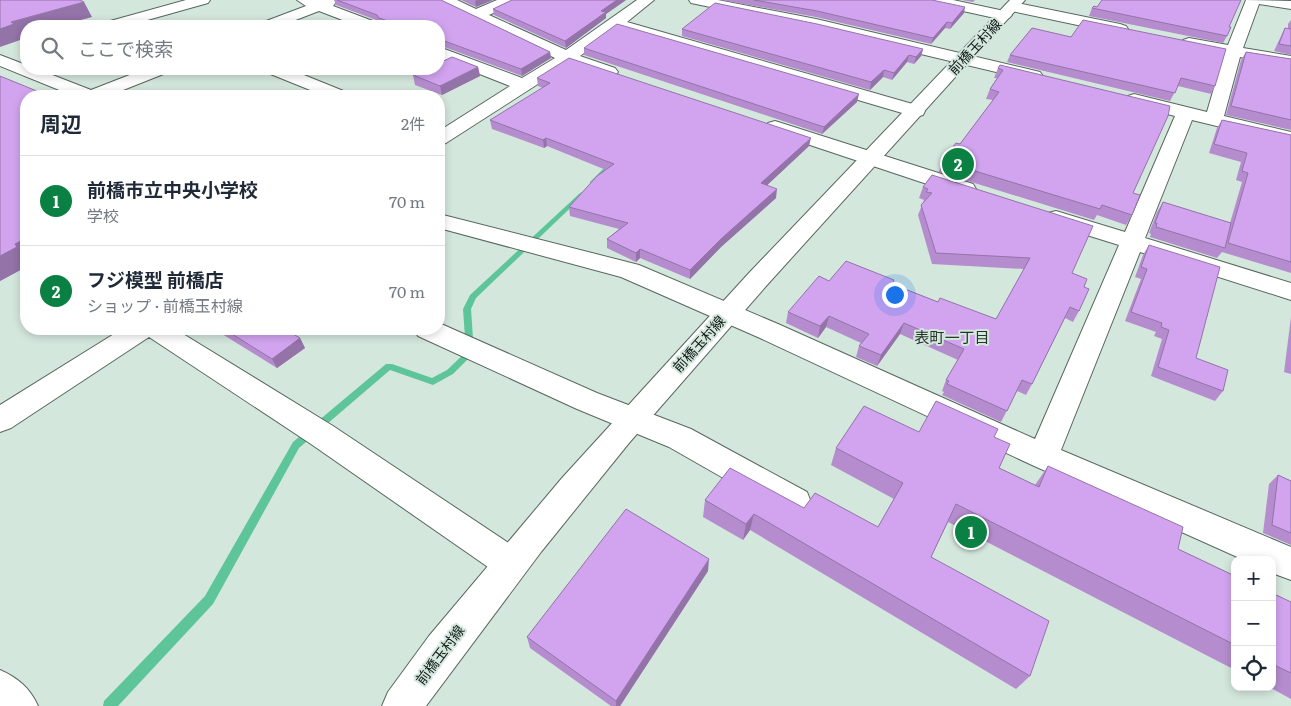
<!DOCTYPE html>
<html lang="ja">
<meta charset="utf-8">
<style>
:root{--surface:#fff;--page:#f2f2f3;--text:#1f2937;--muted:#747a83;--line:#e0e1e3;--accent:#0b8043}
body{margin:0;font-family:Literata,"Noto Sans JP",serif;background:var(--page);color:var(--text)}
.controls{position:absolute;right:15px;bottom:15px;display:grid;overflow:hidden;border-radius:10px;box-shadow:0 2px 8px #0003}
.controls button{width:45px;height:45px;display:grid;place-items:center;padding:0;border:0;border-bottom:1px solid var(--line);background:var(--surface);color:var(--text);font:25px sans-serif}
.you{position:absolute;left:894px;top:294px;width:18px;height:18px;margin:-12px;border:4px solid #fff;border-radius:50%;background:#1a73e8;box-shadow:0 0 0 8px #1a73e833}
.badge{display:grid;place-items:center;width:32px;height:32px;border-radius:50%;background:var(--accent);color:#fff;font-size:16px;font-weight:700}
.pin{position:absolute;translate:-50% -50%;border:2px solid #fff;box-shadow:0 1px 5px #0006}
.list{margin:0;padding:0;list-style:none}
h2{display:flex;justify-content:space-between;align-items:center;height:65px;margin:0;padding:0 20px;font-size:21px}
h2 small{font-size:16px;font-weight:400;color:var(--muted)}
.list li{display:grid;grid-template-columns:32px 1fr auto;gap:15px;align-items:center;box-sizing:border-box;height:90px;padding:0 20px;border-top:1px solid var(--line)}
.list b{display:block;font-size:19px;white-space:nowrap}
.list p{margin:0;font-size:16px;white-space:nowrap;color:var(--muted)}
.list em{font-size:16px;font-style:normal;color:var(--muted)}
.icon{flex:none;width:28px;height:28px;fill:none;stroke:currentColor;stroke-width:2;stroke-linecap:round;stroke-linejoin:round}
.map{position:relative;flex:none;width:1291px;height:706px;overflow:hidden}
.search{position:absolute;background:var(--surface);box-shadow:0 2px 8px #0003;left:20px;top:20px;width:425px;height:55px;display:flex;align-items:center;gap:12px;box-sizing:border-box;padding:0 18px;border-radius:20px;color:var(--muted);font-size:19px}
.panel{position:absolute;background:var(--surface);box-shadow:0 2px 8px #0003;left:20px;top:90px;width:425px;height:245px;border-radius:20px}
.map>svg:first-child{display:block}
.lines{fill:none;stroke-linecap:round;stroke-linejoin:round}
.stream{fill:#5ec59a;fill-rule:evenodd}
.minor-casing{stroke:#56675f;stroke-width:2}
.major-casing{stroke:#56675f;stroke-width:2}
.minor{fill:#fff;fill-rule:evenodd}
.major{fill:#fff;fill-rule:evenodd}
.wall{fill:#b58dce}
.shaded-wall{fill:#9373a8}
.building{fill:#d2a4f0;stroke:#9373a8}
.labels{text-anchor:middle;stroke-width:4;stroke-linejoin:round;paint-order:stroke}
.street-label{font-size:14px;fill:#111815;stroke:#d4e7dd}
.neighbourhood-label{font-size:15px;fill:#24332c;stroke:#d4e7dd}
</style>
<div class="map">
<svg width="1291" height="706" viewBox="0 0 1291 706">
<rect width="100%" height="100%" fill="#d4e7dd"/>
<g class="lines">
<path class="stream" d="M718 0H726L738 4 736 5Z
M613 160 616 162 594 184H590V182L611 161Z
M582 192 584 193V195L476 298 471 309 474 353 453 374 433 385 390 370 299 448 213 604 118 706H103L104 701 205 596 293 442 386 364H392L432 378 447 370 466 352 463 309 470 295 580 193Z"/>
<defs>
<path id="minor" d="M186 0H210L208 3 126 26H101L103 23Z
M297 0H335L336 2 333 6 378 23 380 26H358L319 11 280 26H259L261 23 306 6Z
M438 0H457L476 9 497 0H517L515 3 489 15 566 50 637 0H654L627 22 923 107 925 111 923 115 916 117 909 115 617 29 580 56 615 68 618 72 615 76C602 79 581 70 569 64L446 143 439 145V131L510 86 439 58V47L522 78 555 58 440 3Z
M689 0H718L816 19 1040 72 1043 76 1040 80 1034 81 816 29 696 4 691 3Z
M924 0H953L1009 12 1012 15 1009 18 1004 20 931 4 926 3Z
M1246 0 1291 1V9L1259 4 1243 48 1291 56V66L1240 57 1224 116 1291 132V144L1192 120 1145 238 1291 283V300L1140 252 1061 450 1291 547V580L1272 573V560H1244L1032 465 760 338 621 277 439 228V214L639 265 778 324 1035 439 1119 245 1048 223 1045 218 1048 213 1056 211 1125 232 1175 116 1128 104 1125 100 1128 96 1134 94 1207 112 1224 54 1183 46 1181 43 1183 40 1189 38 1228 45Z
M1012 2 1120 24 1126 26 1128 29 1126 32 1120 34 1007 10 1004 7 1007 4Z
M0 55 26 65V69H37L91 90 145 69H169L166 73 108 96H74L0 66Z
M265 69H289L346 92 349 96H325L268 73Z
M775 121 973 184 976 189 973 194 965 195 957 194 768 131 765 127 768 123Z
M439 323 597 393 691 429 807 492 811 502 807 512 795 516 783 512 669 447 577 409 418 336 414 329H439Z
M122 329H175L333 426 522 552 528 563 522 574 510 579 498 574 311 444 149 337 11 428 0 432V405Z"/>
<path id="major" d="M1010 0H1025L767 285 629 443 541 552 426 706H382L388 692 429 636 562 478 749 273Z
M0 670C18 678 30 688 38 706H0Z"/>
</defs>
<use href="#minor" class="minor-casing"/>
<use href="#major" class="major-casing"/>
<use href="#minor" class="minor"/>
<use href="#major" class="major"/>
</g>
<path class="wall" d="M334 0H441L550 52 551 58 522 76 439 45V26H387L381 24 379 21 336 5Z
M461 0H493L476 7Z
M512 0H626L606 14V18L566 48 494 15 493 9Z
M721 0H932L964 13 950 29 945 28 931 44 816 17Z
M962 0H975L973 2Z
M1092 8 1229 27 1227 36 1223 43 1089 16Z
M1291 20V55L1274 51 1281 36 1285 28 1288 29V24Z
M1032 28 1215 86 1211 94 1178 86 1170 101 1007 62 1010 55Z
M682 29 923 49 921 56 914 64 907 62 892 80 883 77 870 90 682 36Z
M584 48 857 102 822 134 584 55Z
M1246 52 1291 59V130L1226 115 1241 60Z
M1000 65 1133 193 1132 215 1126 225 1097 215 1094 220 939 172 942 161 960 144 993 100 986 99 990 89 997 78H994L998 68Z
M478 67 480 76 442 95 415 85 413 75Z
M537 78 809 146 767 185 776 198 721 247 690 279 640 258 636 262 607 248V239L619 229 570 216 569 207 606 170 547 146 544 148 492 129 490 120 543 88 538 86Z
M26 96V267L0 281Z
M1222 120 1291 135V273L1222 252 1217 258 1150 237 1151 234 1149 233 1157 212 1163 202 1230 223 1242 182 1236 180 1241 162 1209 153 1217 128Z
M932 175 1072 273 1084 287 1079 311 1073 322 1065 318 1032 384 1026 395 1017 391 1001 422 942 395 944 392 942 391 946 380 958 360 900 334 877 366 856 357 859 346 861 343 826 327 818 338 786 323 788 312 829 281 894 280 893 284 938 302 996 319 1024 269 932 264 918 215 924 200 919 198 923 187Z
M1149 245 1196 358 1223 391 1215 401 1151 376 1162 339 1154 336 1156 332 1125 321 1141 279 1135 277 1143 255Z
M1291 317V374L1284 372Z
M214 329H285L300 338 305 348 277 368Z
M919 432 994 437 999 468 1035 485 1048 466 1178 549 1235 576V670L948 522 931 557 1030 676 1016 689 750 530 743 540 703 517 705 500 804 508 878 527 894 499 831 465 836 448Z
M1278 475 1291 481V545L1263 533 1269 484Z
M708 571 620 706H611L530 648 527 637Z
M1272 593 1291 602V699L1269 687H1272Z"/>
<path class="shaded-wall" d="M477 0H493L476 7 475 1Z
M617 0H626L606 14V18L566 48 565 41 601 11Z
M84 2 92 17 59 26H26V36L22 37 23 39 0 47V29L11 22Z
M965 7 964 13 950 29 952 23Z
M947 22 945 28 931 44 933 38Z
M923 49 921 56 914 64 916 57Z
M550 52 551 58 522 76 521 69Z
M909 55 907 62 892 80 894 73Z
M478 67 480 76 442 95 440 86Z
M884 70 883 77 870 90 871 82Z
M859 94 857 102 822 134 824 127Z
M546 138 547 146 544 148 543 140Z
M811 138 809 146 760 192 761 183Z
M777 189 776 198 721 247 690 279V270L722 238Z
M21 241 26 248V267L0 281V256L15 244Z
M640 249V258L636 262V253Z
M829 316 826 327 818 338 820 326Z
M904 323 900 334 877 366 881 355Z
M300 338 305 348 277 368 272 359Z
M754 514 750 530 743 540 746 524Z
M709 559 708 571 620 706H616V701Z"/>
<path class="building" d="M0 0H80L84 2 11 22 14 24 0 29Z
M337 0H441L550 52 521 69 439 39V26H403L379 18 377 15Z
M512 0H617L601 11 606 12 565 41 493 9Z
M754 0H932L965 7 952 23 947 22 933 38 817 11Z
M1102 0H1241L1229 27H1231L1227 36 1092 8 1094 6 1097 7Z
M715 3 817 24 923 49 916 57 909 55 894 73 884 70 871 82 682 29Z
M1083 20 1226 49 1215 86 1181 78 1175 93 1010 55 1032 28 1071 37Z
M617 24 859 94 824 127 584 48Z
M1285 28 1291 29V46L1279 44Z
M1246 52 1291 59V120L1231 106Z
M452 57 478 67 440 86 413 75 427 69H439V63Z
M569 58 811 138 761 183 777 189 722 238 690 270 640 249 636 253 607 239 628 223 569 207 597 176 614 164 546 138 543 140 490 120 550 83 537 78Z
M1000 65 1170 106 1168 116 1133 193 1140 195 1132 215 1102 205 1100 209 942 161 956 143 960 144 999 92 990 89 1003 70 998 68Z
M0 76 49 96H26V241H21L15 244 17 247 0 256Z
M1222 120 1291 135V262L1228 243 1248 173 1242 171 1247 153 1214 144Z
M932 175 1093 226 1072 273 1087 279 1084 287 1089 289 1079 311 1070 307 1032 384 1022 380 1007 411 947 384 949 381 946 380 964 349 904 323 881 355 859 346 869 334 829 316 820 326 788 312 819 276 829 281 846 261 894 280 892 284 938 302 940 298 996 319 1030 258 936 253 921 205 932 193 926 192 928 189 923 187Z
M1163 202 1231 223 1225 248 1156 227 1157 223H1155Z
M1149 245 1220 267 1196 358 1228 370 1223 391 1158 367 1169 330 1161 327 1162 323 1131 312 1147 269 1141 267Z
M224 329H285L300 338 272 359Z
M936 401 998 429 994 437 1010 444 999 468 1039 487 1048 466 1183 527 1178 549 1235 576V645L956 504 931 557 1049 621 1030 676 754 514 746 524 705 500 730 468 804 508 815 493 878 527 903 483 836 448 864 406 919 432Z
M1278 475 1291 481V533L1272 525Z
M626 509 709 559 616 701 527 637Z
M1272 593 1291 602V673L1272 664Z"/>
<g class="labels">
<g class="street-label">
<text transform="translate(975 47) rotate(-47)" y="5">前橋玉村線</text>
<text transform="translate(699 344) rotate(-48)" y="5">前橋玉村線</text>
<text transform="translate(440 655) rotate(-53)" y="5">前橋玉村線</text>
</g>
<g class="neighbourhood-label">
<text x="952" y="343">表町一丁目</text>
</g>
</g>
</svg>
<div class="controls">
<button>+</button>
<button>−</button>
<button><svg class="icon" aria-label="locate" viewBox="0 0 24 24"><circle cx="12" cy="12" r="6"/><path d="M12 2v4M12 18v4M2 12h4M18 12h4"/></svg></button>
</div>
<div class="you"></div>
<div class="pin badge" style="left:971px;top:532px">1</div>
<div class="pin badge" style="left:958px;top:164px">2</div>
<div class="search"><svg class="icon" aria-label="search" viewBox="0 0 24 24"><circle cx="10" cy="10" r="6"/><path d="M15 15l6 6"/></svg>ここで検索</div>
<section class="panel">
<h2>周辺<small>2件</small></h2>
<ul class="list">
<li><span class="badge">1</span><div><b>前橋市立中央小学校</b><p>学校</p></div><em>70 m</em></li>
<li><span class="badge">2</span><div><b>フジ模型 前橋店</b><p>ショップ · 前橋玉村線</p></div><em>70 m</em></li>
</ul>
</section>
</div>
